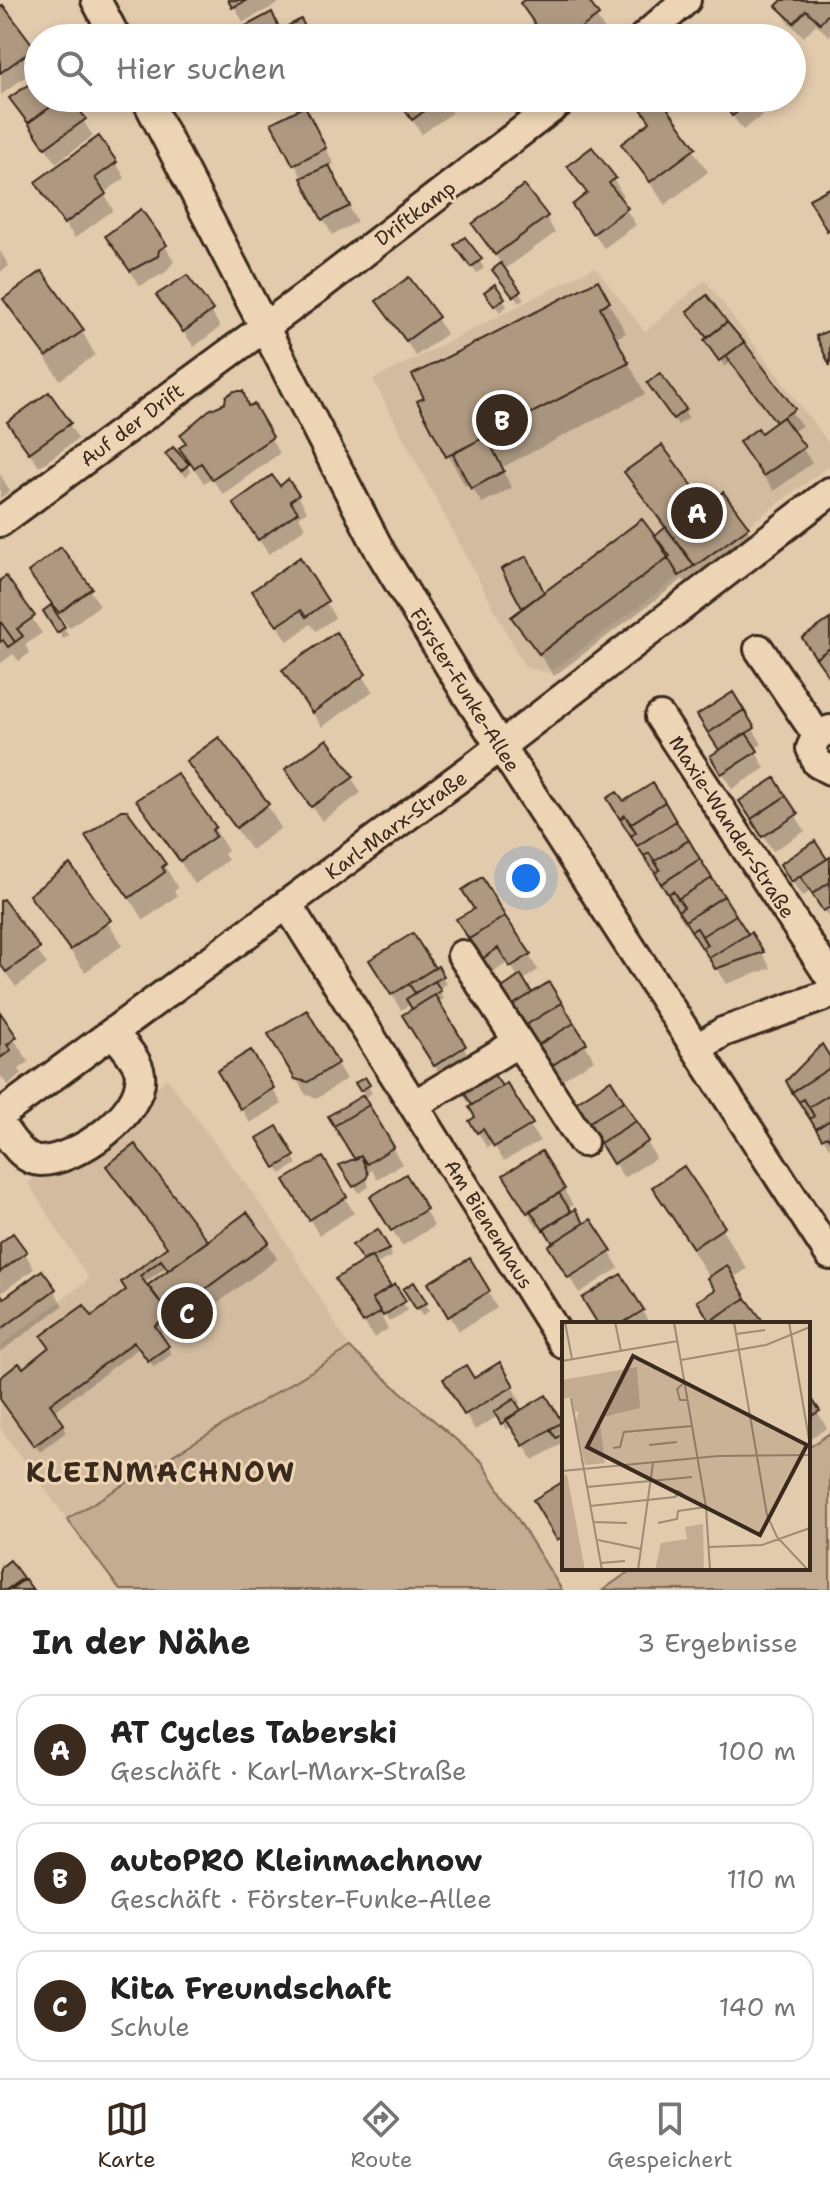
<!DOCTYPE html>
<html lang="de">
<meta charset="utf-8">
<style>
:root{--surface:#fff;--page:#f6f6f6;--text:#222;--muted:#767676;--line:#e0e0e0;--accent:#3b2a1e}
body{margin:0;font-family:"Shantell Sans",sans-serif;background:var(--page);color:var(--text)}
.you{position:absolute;left:526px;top:878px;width:28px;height:28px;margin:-20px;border:6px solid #fff;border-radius:50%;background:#1a73e8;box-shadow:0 0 0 12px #1a73e833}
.badge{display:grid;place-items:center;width:52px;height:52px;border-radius:50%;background:var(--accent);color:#fff;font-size:26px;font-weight:700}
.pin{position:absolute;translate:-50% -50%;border:4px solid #fff;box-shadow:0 2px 8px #0006}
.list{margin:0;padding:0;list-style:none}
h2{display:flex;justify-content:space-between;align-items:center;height:104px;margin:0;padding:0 32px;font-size:34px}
h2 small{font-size:26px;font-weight:400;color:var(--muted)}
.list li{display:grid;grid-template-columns:52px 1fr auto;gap:24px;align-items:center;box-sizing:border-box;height:112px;margin:0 16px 16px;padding:0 16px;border:2px solid var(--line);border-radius:24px}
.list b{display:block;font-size:30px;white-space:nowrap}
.list p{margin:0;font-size:26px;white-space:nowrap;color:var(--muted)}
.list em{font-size:26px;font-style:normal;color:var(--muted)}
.icon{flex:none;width:44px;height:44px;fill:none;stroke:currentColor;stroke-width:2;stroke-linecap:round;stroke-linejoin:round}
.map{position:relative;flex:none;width:830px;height:1590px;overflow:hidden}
.search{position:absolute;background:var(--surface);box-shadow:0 4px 12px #0003;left:24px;right:24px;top:24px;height:88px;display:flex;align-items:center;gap:20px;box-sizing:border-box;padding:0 28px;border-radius:44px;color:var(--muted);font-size:30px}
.sheet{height:488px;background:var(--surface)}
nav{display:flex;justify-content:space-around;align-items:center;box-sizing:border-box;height:112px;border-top:2px solid var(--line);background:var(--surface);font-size:22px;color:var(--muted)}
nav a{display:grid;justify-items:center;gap:4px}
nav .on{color:var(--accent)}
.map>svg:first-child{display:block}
.built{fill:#d2bb9f}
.green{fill:#c3ac91;stroke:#7f6b58;stroke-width:2}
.shadow{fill:#0003;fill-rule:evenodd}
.building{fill:#ae9880;stroke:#3b2a1e;stroke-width:2}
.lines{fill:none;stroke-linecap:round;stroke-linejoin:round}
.minor-casing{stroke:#3b2a1e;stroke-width:34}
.minor{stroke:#edd4b5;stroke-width:28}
.labels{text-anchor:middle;stroke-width:6;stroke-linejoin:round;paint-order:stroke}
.street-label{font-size:20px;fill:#3b2a1e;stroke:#edd4b5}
.district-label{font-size:28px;font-weight:bold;letter-spacing:2px;fill:#3b2a1e;stroke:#edd4b5}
.inset-road{fill:none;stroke:#9f8a73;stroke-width:2}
.view{fill:#3b2a1e;fill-opacity:0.15;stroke:#3b2a1e;stroke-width:4}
.inset-edge{fill:none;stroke:#3b2a1e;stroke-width:4}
</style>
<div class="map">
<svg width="830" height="1590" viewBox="0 0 830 1590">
<rect width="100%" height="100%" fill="#e2caac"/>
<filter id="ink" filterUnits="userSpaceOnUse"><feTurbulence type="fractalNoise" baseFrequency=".0125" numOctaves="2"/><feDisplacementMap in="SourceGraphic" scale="16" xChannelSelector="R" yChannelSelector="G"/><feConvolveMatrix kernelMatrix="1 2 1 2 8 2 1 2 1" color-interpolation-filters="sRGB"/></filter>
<g filter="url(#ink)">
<path class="built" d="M595 267 645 332 705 280 830 445V465L549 673 525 667 373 380Z
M167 1079 275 1224 350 1348 67 1519 0 1428V1346L89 1279 28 1183Z"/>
<path class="green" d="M350 1348 482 1462 562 1590H120L67 1519Z
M830 1433V1590H603L634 1568H808V1448Z"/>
<path class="shadow" d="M231 0H276L278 4 243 22Z
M528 0H586L606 32 598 38H545Z
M785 0H830V37L816 24 804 37 788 22 779 7Z
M0 10 38 58V67L1 95Z
M38 80V98H68L93 136 56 163 12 99Z
M397 98H443L452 113 422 134Z
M647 98H657L708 172 665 205 624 144 651 124 639 104Z
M719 98H762L769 110 743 130Z
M274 124 313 125 334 164 328 167 357 222 332 235Z
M592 150 614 180 623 195 619 199 636 225 604 248 584 221 588 195 570 167Z
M116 163 125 178 104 193 113 210 75 238 37 183Z
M546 217 555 233 504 270 524 299 519 303 499 277 502 265 474 224Z
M107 236 165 246 174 261 166 272 140 286Z
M464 239 484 268 477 273 461 252Z
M0 251 9 266 0 272Z
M597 283 626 333 616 338 645 394 501 468 512 488 482 503 470 484 465 486 420 402Z
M159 296 211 311 220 327 194 347Z
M707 298 802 426 792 432 812 463 774 491 750 458 760 436 777 424 731 362 725 367 689 312Z
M6 299 82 331 95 355 60 380Z
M503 299 507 306 500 312 491 300Z
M379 302 437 318 446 334 416 356Z
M660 376 689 418 678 425 654 390Z
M241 393 280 453 223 494 211 478 204 483 191 464Z
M10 423 69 424 78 439 39 467Z
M168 455 187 465 191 472 186 477Z
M627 473 747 528 761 552 709 589 697 573 685 582 683 579 554 676 514 617 525 609 504 570 535 574 545 594 660 547 665 530Z
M0 474 10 491 0 498Z
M279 489 298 496 307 511 299 517 305 528 269 554 244 519Z
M61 550 100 605 69 628 55 609 52 611 68 635 63 639 45 611 53 606 30 573Z
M5 579 42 633 25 645 30 653 19 661 13 654 0 664V583Z
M326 602 335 618 316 631 311 624 288 641 264 607Z
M335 634 373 691 322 727 284 671Z
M700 715 753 729 762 744 754 749 765 768 732 789 713 757 721 751Z
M189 762 267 805 281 828 251 850Z
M352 778 361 793 322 821 297 785Z
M775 781 805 831 773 851 751 817Z
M138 800 214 828 228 851 224 854 228 860 195 884Z
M619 814 747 937 750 934 771 968 726 984Z
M87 837 164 865 178 888 174 891 177 896 144 920Z
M830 859V918L811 891 802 897 791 880Z
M70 867 123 945 85 972 32 895Z
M0 904 47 964 16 987 0 965Z
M468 936 529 955 538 970 522 981 531 996 585 1044 594 1060 562 1080 505 988 519 979 509 962 492 973Z
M372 961 437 969 446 984 438 989 444 999 437 1003 473 1063 444 1081 414 1032 415 1010 411 1004 401 1010Z
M306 1013 346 1079 318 1098 306 1095 270 1035Z
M0 1018 29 1062 19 1069 22 1074 8 1085 0 1075Z
M250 1053 282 1104 250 1123 219 1071Z
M830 1061V1149L797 1097Z
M492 1074 540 1141 504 1161 493 1144 487 1148 472 1122 478 1118 465 1091Z
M364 1080 372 1093 363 1099 402 1164 377 1179 372 1170 366 1174 369 1187 359 1193 342 1166 357 1160 331 1117 365 1096 358 1084Z
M587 1119 647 1142 656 1158 624 1178Z
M276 1128 297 1164 281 1174 260 1139Z
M322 1160 354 1213 319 1235 287 1181Z
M683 1169 747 1269 733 1278 762 1324H713L700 1302 717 1291 655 1187Z
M506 1176 564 1190 573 1205 567 1209 570 1215 575 1212 584 1226 591 1222 619 1268 579 1293 551 1247 555 1244 542 1225 537 1227Z
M405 1177 434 1226 402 1246 372 1197Z
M377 1232 392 1256 375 1265 408 1310 389 1322 381 1309 378 1311 388 1329 374 1338 347 1295Z
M268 1243 277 1259 181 1330 175 1322 158 1334 172 1354 154 1367 139 1348 53 1412 66 1432 40 1452 0 1398V1380L22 1371 128 1291 124 1283 169 1249ZM167 1266 170 1271 153 1296 144 1283Z
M0 1245 25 1253 34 1269 0 1294Z
M469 1261 497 1308 459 1331 431 1284Z
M621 1276 650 1324H600Z
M413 1285 429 1311 422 1316 406 1290Z
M54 1290 63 1306 0 1352V1296L3 1301Z
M499 1365 521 1402 516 1405 520 1413 545 1398 564 1429V1443L533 1460 512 1426 507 1430 498 1416 475 1430 446 1380 473 1381Z
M808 1397 827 1428 810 1438 808 1436Z
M0 1562 4 1567 10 1563 31 1590H0Z"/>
<path class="building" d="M228 0H247L232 8Z
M524 0H588L599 15 567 38H545L520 3Z
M782 0H830V12L820 23 806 10 794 23 776 6Z
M3 5 35 48 0 73V8Z
M272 12 280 30 301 19 311 38H250L244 27Z
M38 78V98H63L28 123 9 98Z
M63 98H71L86 119 45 148 28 123Z
M396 98H442L412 120Z
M643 98H660L696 148 650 182 621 144 650 122 637 103Z
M720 98H756L732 116Z
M305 106 326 148 293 165 271 123Z
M99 136 117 162 95 178 106 194 64 224 35 182Z
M592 147 616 178 609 183 628 208 593 234 572 205 587 193 567 166Z
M329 165 350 206 322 220 301 178Z
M524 185 548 216 495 255 472 224Z
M830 188V229L827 231 809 199Z
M141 209 167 245 159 250 158 256 130 271 105 236Z
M465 237 482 259 471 267 454 245Z
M501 263 521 291 513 297 492 270Z
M42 271 84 330 46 357 3 299Z
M187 275 213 310 183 332 156 295Z
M409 277 439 317 406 341 376 301Z
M598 280 610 302 600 307 629 363 446 457 417 401 424 398 412 375Z
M495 284 505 298 494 306 484 292Z
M707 295 727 322 707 338 687 311Z
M727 322 744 342 719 361 704 340Z
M830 330V366L816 336Z
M744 342 795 409 776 422 726 356Z
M660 373 686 409 673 419 647 383Z
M234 391H243L248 406 254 404 273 437 212 479 201 463 194 468 179 448 186 443 180 435 209 410 225 403 226 396Z
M49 392 71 423 29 453 7 422Z
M783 417 805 447 763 476 739 442 758 428 761 433Z
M486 436 504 471 471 489 453 454Z
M662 445 706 504 723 492 749 527 695 566 624 472Z
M173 447 189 464 181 471 165 454Z
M272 475 280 486 288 479 299 495 290 501 298 512 258 540 233 503Z
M642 519 670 556 539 654 511 617Z
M666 527 694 566 679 576 655 536Z
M61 547 92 588 59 613 28 572Z
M527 556 544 592 522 608 501 569Z
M300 557 328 601 306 617 301 610 277 626 252 591Z
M6 576 35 616 17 629 23 636 15 642 0 621V580Z
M51 605 65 627 57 633 43 611Z
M830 619V648L816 658 802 638Z
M0 621 15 642 8 647 3 640 0 642Z
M336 632 366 674 312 713 282 670Z
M830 648V678L816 658Z
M733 692 744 710 708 733 697 715Z
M744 710 755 728 719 750 708 733Z
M746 733 758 751 721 774 710 756Z
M219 737 269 804 236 828 186 761Z
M327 739 354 777 311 807 285 769Z
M177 773 216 827 212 830 216 836 180 861 136 800Z
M775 778 786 796 751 819 739 801Z
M653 783 665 802 630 824 625 815 620 819 607 798 617 792 624 801Z
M786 796 798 814 762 837 751 819Z
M665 802 676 821 637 846 631 836 636 832 630 824Z
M121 810H127L166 864 162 867 165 872 129 898 85 836Z
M625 815 636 832 631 836 620 819Z
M676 821 689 840 655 861 649 853 644 856 637 846Z
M689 840 700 859 661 884 655 873 660 870 655 861Z
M815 841 827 859 791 882 780 864Z
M649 853 660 870 655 873 644 856Z
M830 857V882L812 894 800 876Z
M700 859 712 878 678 899 673 891 668 894 661 884Z
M70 864 111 920 70 950 29 895Z
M482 877 505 916 469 939 456 919 474 909 462 890Z
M712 878 724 896 685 921 678 911 684 907 678 899Z
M830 882V907L823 911 812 894Z
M673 891 684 907 678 911 668 894Z
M724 896 736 915 702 936 697 928 691 931 685 921Z
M3 899 40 948 6 972 0 964V901Z
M736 915 748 934 709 958 702 948 707 945 702 936Z
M505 916 531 954 510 967 498 948 482 959 469 939Z
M697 928 707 945 702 948 691 931Z
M751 932 764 952 715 969 709 958Z
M413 933 435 968 391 995 369 960Z
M438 966 444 976 415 993 409 984Z
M521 975 532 993 513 1005 502 988Z
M435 981 441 991 412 1009 406 999Z
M549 982 562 1003 526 1025 513 1005Z
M435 995 466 1046 434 1066 402 1015Z
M562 1003 574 1023 538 1045 526 1025Z
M307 1010 338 1063 308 1082 295 1079 268 1034Z
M0 1012 17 1037 7 1045 11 1050 0 1058Z
M574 1023 587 1043 551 1066 538 1045Z
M822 1044 830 1057V1068L792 1092 786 1081Z
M251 1050 274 1088 240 1109 217 1071Z
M830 1068V1094L809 1107 804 1099 799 1102 792 1092Z
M492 1072 502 1086 472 1105 463 1091Z
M365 1077 370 1085 360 1091 355 1083Z
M611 1080 624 1101 588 1123 575 1103Z
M507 1083 533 1124 494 1147 483 1129 477 1133 469 1121 475 1117 469 1107Z
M830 1094V1120L816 1129 810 1119 814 1116 809 1107Z
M363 1095 369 1105 334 1126 328 1116Z
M804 1099 814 1116 810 1119 799 1102Z
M624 1101 636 1121 600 1143 588 1123Z
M369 1105 394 1147 367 1164 361 1156 355 1160 334 1126Z
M830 1120V1140L827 1136 822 1139 816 1129Z
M636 1121 649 1141 613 1164 600 1143Z
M277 1126 295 1156 275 1168 257 1138Z
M135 1144 208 1241 168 1270 161 1260 140 1276 170 1315 155 1326 169 1346 148 1361 134 1342 50 1404 64 1424 34 1446 0 1399V1378L19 1363 23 1368 49 1347 41 1336 84 1305 92 1316 126 1290 121 1282 167 1247 106 1166Z
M542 1151 565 1189 527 1213 503 1175Z
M361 1156 368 1174 366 1179 353 1187 339 1165Z
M323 1157 347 1197 309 1220 284 1180Z
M684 1166 725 1227 693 1248 652 1187Z
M406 1174 427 1209 391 1231 370 1197Z
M559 1193 571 1212 543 1230 530 1210Z
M575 1209 584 1223 553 1243 544 1229Z
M247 1212 269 1242 170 1315 148 1285Z
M591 1219 612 1251 568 1278 548 1246Z
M378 1229 390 1249 363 1261 352 1245Z
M13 1233 27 1252 0 1272V1243Z
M371 1256 391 1287 372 1299 381 1312 363 1323 335 1279Z
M470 1258 490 1291 448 1317 428 1283Z
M727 1265 746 1298 710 1321 697 1301 715 1290 707 1278Z
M42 1270 56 1289 0 1330V1293L4 1298Z
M621 1274 644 1310 621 1324H598L582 1298Z
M414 1282 427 1303 416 1309 403 1289Z
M395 1284 406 1301 383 1316 372 1299Z
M746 1298 763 1321 712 1324 710 1321Z
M500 1362 514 1386 464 1415 443 1379 466 1365 474 1378Z
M808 1393 820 1411 808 1418Z
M546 1395 562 1422 523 1446 506 1419Z
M514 1399 521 1410 501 1424 494 1412Z
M562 1422 564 1433 556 1438 550 1429Z
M564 1481V1536L557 1540 533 1500Z
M10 1560 23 1578 6 1590H0V1568Z
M25 1579 33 1590H9Z"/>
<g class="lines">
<defs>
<path id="minor" d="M96 0 116 38
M643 38 686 0
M146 98 381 553 466 693 830 1255
M0 522 316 289 565 98
M759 649 817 735
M660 717 830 977
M830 730 817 735 811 748 817 763 830 770
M287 904 564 1344
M462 955 583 1142
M698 1048 723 1032 830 994
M414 1105 517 1043
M0 1115 471 769 830 492
M0 1125C10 1137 22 1161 40 1161 76 1161 145 1113 140 1074 138 1060 122 1044 113 1032"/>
</defs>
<use href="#minor" class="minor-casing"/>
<use href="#minor" class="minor"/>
</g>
</g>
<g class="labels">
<g class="street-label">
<text transform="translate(415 213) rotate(-37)" y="7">Driftkamp</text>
<text transform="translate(132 425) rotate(-37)" y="7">Auf der Drift</text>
<text transform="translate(465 690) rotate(58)" y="7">Förster-Funke-Allee</text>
<text transform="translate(396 825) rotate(-36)" y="7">Karl-Marx-Straße</text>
<text transform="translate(732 827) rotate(57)" y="7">Maxie-Wander-Straße</text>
<text transform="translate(489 1224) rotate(58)" y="7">Am Bienenhaus</text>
</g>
<g class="district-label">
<text x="161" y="1482">KLEINMACHNOW</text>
</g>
</g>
<g transform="translate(562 1322)">
<rect width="248" height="248" fill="#e2caac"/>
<path d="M75 45 78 86 37 96 43 141 23 143 14 99 17 89 13 90 10 75 0 77V58ZM0 153H5L23 248H2ZM141 202 142 248H93L99 221 125 217 123 205Z" fill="#c3ac91"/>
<path class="inset-road" d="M3 0 10 37M53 0 59 29M112 0 144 185 148 248M172 0 205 193 215 215 246 248M227 0 248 123M174 12 203 8M119 38 204 23 248 5M0 39 116 19M123 60 115 67 118 78H126M9 76 40 248M87 123 115 120M51 126 58 125 62 110 130 104M0 149 156 134 248 133M25 165 130 155M28 184 113 175 119 171 116 169 113 175M31 200 65 201M96 201 115 197 116 189 144 185M36 218 79 227M147 225 200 223 248 206M39 241 63 239M76 248 91 141"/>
<path class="view" d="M71 34 245 123 198 213 25 125Z"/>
<rect width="248" height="248" class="inset-edge"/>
</g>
</svg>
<div class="you"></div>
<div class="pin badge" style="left:697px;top:513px">A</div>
<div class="pin badge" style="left:502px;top:420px">B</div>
<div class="pin badge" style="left:187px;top:1313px">C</div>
<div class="search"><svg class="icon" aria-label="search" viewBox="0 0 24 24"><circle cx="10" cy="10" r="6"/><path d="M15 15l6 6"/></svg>Hier suchen</div>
</div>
<section class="sheet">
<h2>In der Nähe<small>3 Ergebnisse</small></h2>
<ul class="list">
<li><span class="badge">A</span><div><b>AT Cycles Taberski</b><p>Geschäft · Karl-Marx-Straße</p></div><em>100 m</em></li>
<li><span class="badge">B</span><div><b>autoPRO Kleinmachnow</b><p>Geschäft · Förster-Funke-Allee</p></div><em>110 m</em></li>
<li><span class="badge">C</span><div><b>Kita Freundschaft</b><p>Schule</p></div><em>140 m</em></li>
</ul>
</section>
<nav>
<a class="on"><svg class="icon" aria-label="map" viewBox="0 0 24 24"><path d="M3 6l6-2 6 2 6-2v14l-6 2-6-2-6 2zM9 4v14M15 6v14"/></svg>Karte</a>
<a><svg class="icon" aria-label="directions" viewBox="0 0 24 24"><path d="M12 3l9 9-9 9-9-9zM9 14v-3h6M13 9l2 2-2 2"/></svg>Route</a>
<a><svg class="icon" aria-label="saved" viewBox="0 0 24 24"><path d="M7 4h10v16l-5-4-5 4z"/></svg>Gespeichert</a>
</nav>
